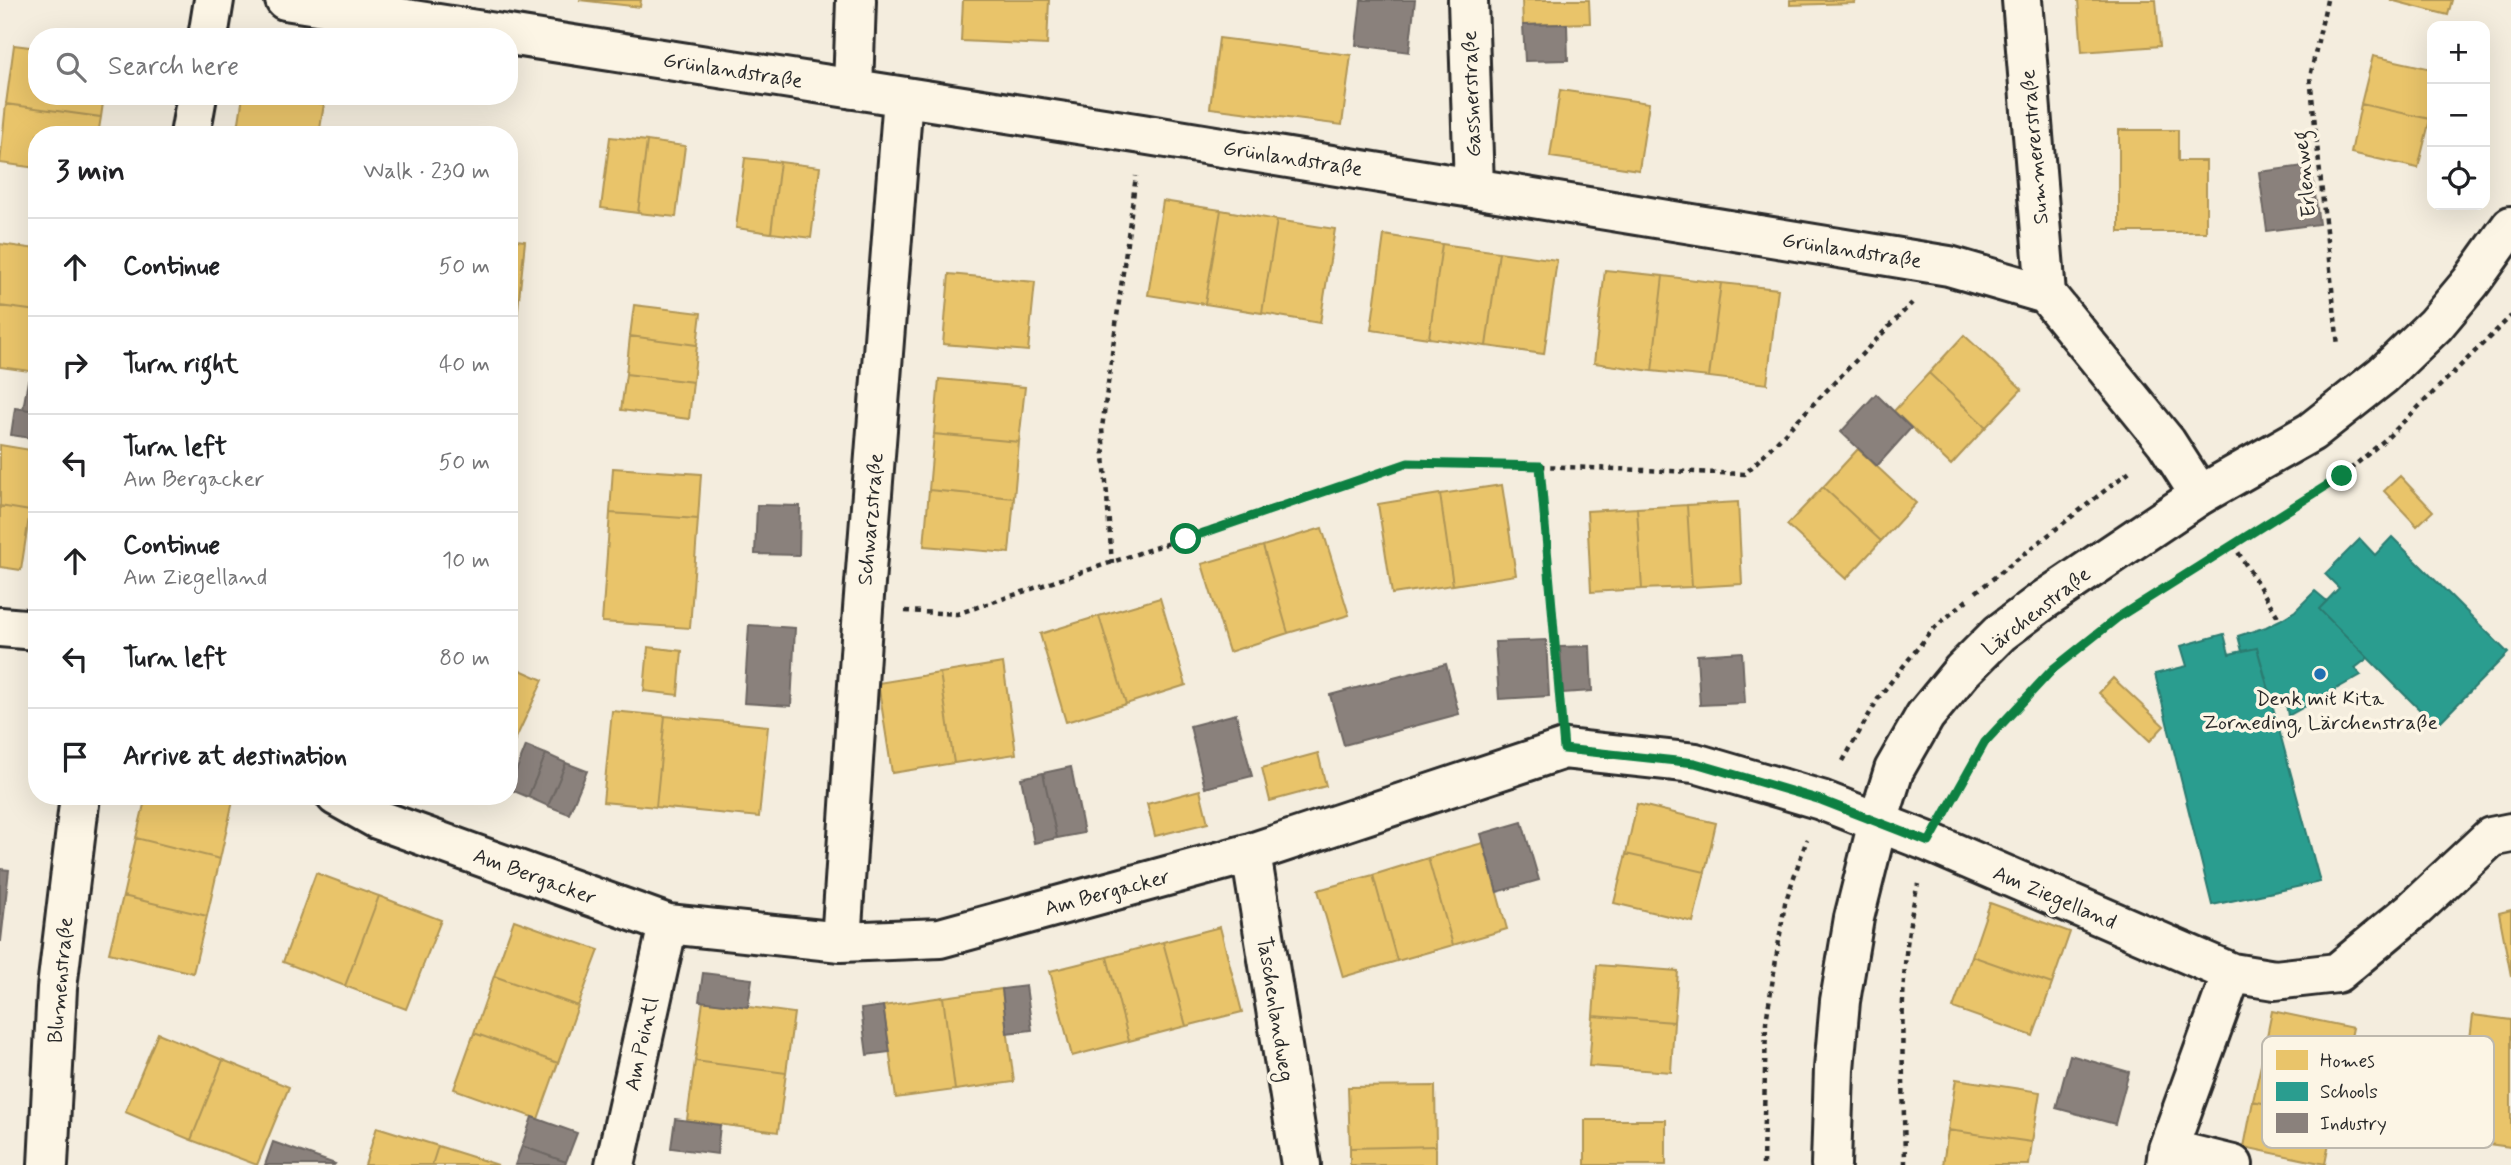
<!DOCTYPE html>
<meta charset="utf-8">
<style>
:root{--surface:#fff;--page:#f6f6f6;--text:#202124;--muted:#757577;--line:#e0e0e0}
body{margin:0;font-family:Mynerve,sans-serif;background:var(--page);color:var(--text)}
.controls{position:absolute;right:21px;top:21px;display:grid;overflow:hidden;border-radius:14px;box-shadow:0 7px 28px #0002}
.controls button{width:63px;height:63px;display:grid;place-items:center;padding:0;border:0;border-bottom:2px solid var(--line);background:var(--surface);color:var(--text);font:35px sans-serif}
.stop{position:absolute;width:21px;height:21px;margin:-16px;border:5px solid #0b8043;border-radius:50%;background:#fff}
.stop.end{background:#0b8043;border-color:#fff;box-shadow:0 2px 7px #0008}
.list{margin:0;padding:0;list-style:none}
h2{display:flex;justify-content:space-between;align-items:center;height:91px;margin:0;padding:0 28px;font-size:30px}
h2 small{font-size:23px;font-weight:400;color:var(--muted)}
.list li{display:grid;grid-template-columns:46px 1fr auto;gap:21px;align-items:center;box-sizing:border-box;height:98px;padding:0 28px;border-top:2px solid var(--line)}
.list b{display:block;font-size:26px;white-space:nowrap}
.list p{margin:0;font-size:23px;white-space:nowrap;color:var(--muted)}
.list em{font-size:23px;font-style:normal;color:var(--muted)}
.icon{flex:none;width:38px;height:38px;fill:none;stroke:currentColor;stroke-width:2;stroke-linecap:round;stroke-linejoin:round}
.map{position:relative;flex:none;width:2511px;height:1165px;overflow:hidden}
.search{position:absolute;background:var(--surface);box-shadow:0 7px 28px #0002;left:28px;top:28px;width:490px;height:77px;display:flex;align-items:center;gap:18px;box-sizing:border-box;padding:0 24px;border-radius:28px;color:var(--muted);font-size:26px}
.panel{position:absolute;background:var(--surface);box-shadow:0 7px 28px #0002;left:28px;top:126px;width:490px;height:679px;border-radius:28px}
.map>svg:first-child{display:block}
.homes{fill:#e9c46a;stroke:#b09657;stroke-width:2}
.schools{fill:#2a9d8f;stroke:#2a7b71;stroke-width:2}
.industry{fill:#8a817c;stroke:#6e6764;stroke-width:2}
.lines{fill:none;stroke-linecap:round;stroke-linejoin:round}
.street-casing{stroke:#2b2b2b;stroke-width:44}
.secondary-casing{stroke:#2b2b2b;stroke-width:44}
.path{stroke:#2b2b2b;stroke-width:4.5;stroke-dasharray:5 5;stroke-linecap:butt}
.street{stroke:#fcf5e5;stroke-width:38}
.secondary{stroke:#fcf5e5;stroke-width:38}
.route{stroke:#0b8043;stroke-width:9}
.poi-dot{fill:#1f6fb2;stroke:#fcf5e5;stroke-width:2.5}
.labels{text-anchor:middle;stroke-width:7;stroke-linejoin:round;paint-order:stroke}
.street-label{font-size:21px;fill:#2b2b2b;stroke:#fcf5e5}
.poi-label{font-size:21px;fill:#2b2b2b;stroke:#fcf5e5}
.key{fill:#fcf5e5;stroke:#bdb8ad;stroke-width:2}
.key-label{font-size:19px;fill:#2b2b2b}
</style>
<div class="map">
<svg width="2511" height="1165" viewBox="0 0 2511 1165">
<rect width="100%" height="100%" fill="#f4edde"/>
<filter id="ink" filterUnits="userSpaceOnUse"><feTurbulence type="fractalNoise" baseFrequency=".0143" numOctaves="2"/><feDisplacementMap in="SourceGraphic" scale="14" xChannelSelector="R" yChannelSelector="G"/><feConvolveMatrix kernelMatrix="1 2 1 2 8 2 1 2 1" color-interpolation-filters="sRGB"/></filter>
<g filter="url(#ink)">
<path class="homes" d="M579 0H641L640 7Z
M963 0H1049L1047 45 961 41Z
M1522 0H1589L1590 23 1523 25Z
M1790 0H1855V3L1790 5Z
M2078 0H2156L2160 46 2082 52Z
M2390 0H2452L2448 15Z
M1219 38 1351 55 1342 125 1210 108Z
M14 45 37 48V96H104L101 117 6 104Z
M2373 56 2432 69V107L2430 119 2361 104Z
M1560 90 1649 103 1639 170 1550 157Z
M243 96H275L324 104 319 135H237Z
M6 104 101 117 98 135H37V168L0 163Z
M2361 104 2430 119 2418 168 2351 153Z
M2119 130H2178V161H2206V232H2119Z
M610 137 647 141 638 213 601 208Z
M647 141 685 146 676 217 638 213Z
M745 158 780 162 771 233 736 228Z
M780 162 820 167 811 238 771 233Z
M1163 201 1221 210 1205 304 1148 295Z
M1221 210 1277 220 1262 313 1205 304Z
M1277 220 1335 229 1320 323 1262 313Z
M1384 235 1442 244 1429 338 1371 330Z
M509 239 525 241 514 348H509Z
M0 244 37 249V311L0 306Z
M1442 244 1499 252 1486 346 1429 338Z
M1499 252 1557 260 1544 354 1486 346Z
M1605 270 1663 276 1652 371 1594 363Z
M949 274 1035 282 1028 351 943 344Z
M1663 276 1721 283 1709 377 1652 371Z
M1721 283 1778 289 1767 384 1709 377Z
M634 305 701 313 697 345 630 336Z
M0 306 37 311V372L0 367Z
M1964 335 2022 389 1986 427 1929 373Z
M630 336 697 345 693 382 626 374Z
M1929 373 1986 427 1951 465 1894 411Z
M626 374 693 382 689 419 621 410Z
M939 379 1025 387 1019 442 934 434Z
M934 434 1019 442 1014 498 929 490Z
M0 445 37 451V470L30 511 0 506Z
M1858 449 1916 503 1881 541 1823 487Z
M613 468 701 474 698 519 610 513Z
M2400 476 2433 511 2417 526 2384 491Z
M1502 485 1516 575 1453 585 1440 494Z
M1823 487 1881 541 1846 579 1787 525Z
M929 490 1014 498 1009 553 924 546Z
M1440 494 1453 585 1392 594 1378 504Z
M1738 502 1742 584 1692 587 1687 505Z
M1687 505 1692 587 1642 589 1637 508Z
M0 506 30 511 21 570 0 567Z
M1637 508 1642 589 1591 592 1587 511Z
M610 513 698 519 690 628 602 622Z
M1322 528 1349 615 1288 633 1263 546Z
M1263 546 1288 633 1229 652 1202 564Z
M1160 598 1186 685 1126 704 1099 616Z
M1099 616 1126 704 1066 722 1040 634Z
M648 647 682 651 678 695 644 691Z
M1003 663 1016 754 954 763 940 673Z
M509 665 543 680 511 749H509Z
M940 673 954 763 892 773 878 683Z
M2113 678 2164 726 2150 741 2099 693Z
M612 711 665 716 656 807 603 802Z
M665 716 768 726 759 817 656 807Z
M1318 753 1326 786 1270 801 1262 768Z
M1200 790 1208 823 1155 836 1147 804Z
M146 796H212L233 801 220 859 136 838Z
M1637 804 1716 823 1705 872 1626 854Z
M136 838 220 859 207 916 123 896Z
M1483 843 1507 929 1453 945 1428 858Z
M1626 854 1705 872 1693 922 1614 903Z
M1428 858 1453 945 1397 961 1373 875Z
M316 873 379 896 345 986 283 962Z
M1373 875 1397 961 1343 977 1318 890Z
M123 896 207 916 193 973 109 953Z
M379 896 441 920 406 1009 345 986Z
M1990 903 2070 932 2052 984 1972 956Z
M2511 910V976L2499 913Z
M514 920 599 950 578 1006 494 976Z
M1220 927 1242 1012 1186 1026 1163 942Z
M1163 942 1186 1026 1129 1041 1107 957Z
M1972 956 2052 984 2033 1036 1953 1008Z
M1107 957 1129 1041 1072 1056 1050 971Z
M1597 965 1678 971 1674 1022 1593 1016Z
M494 976 578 1006 558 1063 474 1033Z
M1002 989 1014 1082 955 1090 943 997Z
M943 997 955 1090 896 1098 883 1006Z
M703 1001 794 1013 786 1073 695 1061Z
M2272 1011 2353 1028 2343 1073 2263 1056Z
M2473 1015 2511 1020V1147L2457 1140Z
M1593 1016 1674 1022 1671 1072 1589 1066Z
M158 1033 223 1060 191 1140 125 1112Z
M474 1033 558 1063 538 1119 454 1089Z
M2263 1056 2343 1073 2334 1118 2253 1101Z
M223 1060 289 1087 257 1165 191 1140Z
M695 1061 786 1073 778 1132 687 1120Z
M1956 1079 2040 1092 2032 1142 1948 1130Z
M1435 1086 1436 1146 1350 1148 1348 1087Z
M2253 1101 2334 1118 2325 1164 2244 1147Z
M1585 1120H1666V1165H1585Z
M377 1127 438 1146 432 1165H365Z
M1948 1130 2032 1142 2029 1165H1943Z
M438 1146 498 1165H432Z
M1436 1146V1165H1350V1148Z"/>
<path class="schools" d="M2392 537 2508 653 2436 726 2319 609 2339 588 2325 574 2360 539 2375 555Z
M2315 591 2327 601 2319 609 2368 658 2355 668 2361 675 2288 716 2286 704 2274 707 2257 648 2242 651 2238 636 2266 627 2280 620 2295 611Z
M2224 634 2229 654 2257 648 2320 882 2212 905 2155 674 2187 666 2181 646Z"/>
<path class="industry" d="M1361 0H1415L1409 52 1356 45Z
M1567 24 1568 60 1525 61 1523 25Z
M2311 165 2319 224 2267 231 2259 172Z
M28 381 37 383V411L23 409Z
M1876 394 1911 428 1877 466 1841 432Z
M15 408 37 411V439L11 435Z
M757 505 800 506 799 555 755 554Z
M749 625 795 628 791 706 744 703Z
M1546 640 1549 696 1499 699 1495 642Z
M1590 646 1592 691 1563 693 1560 647Z
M1742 652 1745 703 1700 705 1697 655Z
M1446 664 1459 714 1344 745 1330 695Z
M1236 714 1252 776 1205 788 1190 726Z
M526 746 546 754 528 797 509 789Z
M546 754 566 763 548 806 528 797Z
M566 763 587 771 569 814 548 806Z
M1071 767 1084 833 1057 838 1043 773Z
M1043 773 1057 838 1034 843 1021 778Z
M1522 822 1539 880 1497 892 1481 834Z
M0 869 9 870 1 941H0Z
M703 973 752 979 748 1007 699 1001Z
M1026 986 1032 1030 1007 1033 1002 989Z
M883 1006 890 1052 867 1055 861 1009Z
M2070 1055 2129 1072 2115 1124 2056 1108Z
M532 1117 577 1133 566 1162 522 1146Z
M675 1119 720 1125 717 1154 671 1148Z
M273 1142 335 1164 334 1165H265Z
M522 1146 566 1162 565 1165H515Z"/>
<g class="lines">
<defs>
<path id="street" d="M285 0 1142 134 1949 266 2046 294 2166 442 2200 495
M1468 0 1474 188
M2022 0 2046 294
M208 37 214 0
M853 89 856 0
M190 135 197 96
M0 627 37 630
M336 796 377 819 668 924 841 942 940 938 1251 853 1564 749 1695 763 1821 800 1929 842 2232 973 2275 980 2337 973 2414 909 2491 837 2511 833
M1251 853 1301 1165
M841 942 863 609 903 97
M2168 1149 2233 1165
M48 1165 57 988 80 796
M615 1165 668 924
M2166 1165 2168 1149 2232 973"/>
<path id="secondary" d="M1831 1165 1834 1069 1840 1001 1854 918 1878 822 1894 770 1925 716 1962 671 2000 633 2044 600 2200 495 2311 432 2383 375 2435 325 2471 282 2511 226"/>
</defs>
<use href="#street" class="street-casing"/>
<use href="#secondary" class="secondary-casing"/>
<path class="path" d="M2327 0 2310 77 2338 346
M1540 466 1561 705
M2233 544 2280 620
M1112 564 1102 428 1136 176
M1976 592 2131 470
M905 611 957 614 1408 463 1540 466 1745 474 1912 303
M1843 761 1879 697 1932 630 1967 600
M1950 805 1985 742 2053 669 2117 618 2342 476 2387 438 2511 316
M1763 1165 1766 1022 1785 903 1807 839
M1905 1165C1904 1072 1895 974 1918 884"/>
<use href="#street" class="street"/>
<use href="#secondary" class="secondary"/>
</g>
</g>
<g class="lines" filter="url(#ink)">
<path class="route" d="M1186 539 1408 463 1540 466 1564 749 1695 763 1821 800 1929 842 1985 742 2053 669 2117 618 2342 476"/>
</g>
<circle class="poi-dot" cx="2320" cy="674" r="7"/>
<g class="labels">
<g class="street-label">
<text transform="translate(733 70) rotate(9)" y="7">Grünlandstraße</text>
<text transform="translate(1471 94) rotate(-92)" y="7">Gassnerstraße</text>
<text transform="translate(2034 147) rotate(-95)" y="7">Summererstraße</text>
<text transform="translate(1293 158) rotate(9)" y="7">Grünlandstraße</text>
<text transform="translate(2304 174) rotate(-96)" y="7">Erlenweg</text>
<text transform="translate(1852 250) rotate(9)" y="7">Grünlandstraße</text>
<text transform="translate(870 519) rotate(-85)" y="7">Schwarzstraße</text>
<text transform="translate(2036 611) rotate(-38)" y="7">Lärchenstraße</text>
<text transform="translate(535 876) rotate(20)" y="7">Am Bergacker</text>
<text transform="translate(1107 892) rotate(-15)" y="7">Am Bergacker</text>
<text transform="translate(2055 897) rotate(23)" y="7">Am Ziegelland</text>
<text transform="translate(60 980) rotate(-85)" y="7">Blumenstraße</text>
<text transform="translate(1276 1009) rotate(81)" y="7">Taschenlandweg</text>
<text transform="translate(641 1044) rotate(-78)" y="7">Am Pointl</text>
</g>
<g class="poi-label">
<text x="2320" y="705">Denk mit Kita<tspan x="2320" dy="24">Zorneding, Lärchenstraße</tspan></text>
</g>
</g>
<rect x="2262" y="1036" width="232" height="112" rx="10" class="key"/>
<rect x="2276" y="1050" width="32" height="20" fill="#e9c46a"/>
<rect x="2276" y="1082" width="32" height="19" fill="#2a9d8f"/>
<rect x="2276" y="1113" width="32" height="20" fill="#8a817c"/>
<g class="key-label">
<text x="2320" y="1067">Homes</text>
<text x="2320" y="1098">Schools</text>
<text x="2320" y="1130">Industry</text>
</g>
</svg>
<div class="controls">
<button>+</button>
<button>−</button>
<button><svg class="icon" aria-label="locate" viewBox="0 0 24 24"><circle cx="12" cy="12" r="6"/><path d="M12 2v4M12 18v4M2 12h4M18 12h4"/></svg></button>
</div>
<div class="stop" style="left:1186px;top:539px"></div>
<div class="stop end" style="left:2342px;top:476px"></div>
<div class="search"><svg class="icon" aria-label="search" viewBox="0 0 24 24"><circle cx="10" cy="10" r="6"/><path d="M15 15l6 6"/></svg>Search here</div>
<section class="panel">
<h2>3 min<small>Walk · 230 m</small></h2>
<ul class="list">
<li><svg class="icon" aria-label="ahead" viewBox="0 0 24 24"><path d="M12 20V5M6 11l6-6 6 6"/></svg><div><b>Continue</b></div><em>50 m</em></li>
<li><svg class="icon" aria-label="right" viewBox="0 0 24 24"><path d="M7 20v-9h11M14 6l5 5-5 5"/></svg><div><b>Turn right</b></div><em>40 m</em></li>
<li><svg class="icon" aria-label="left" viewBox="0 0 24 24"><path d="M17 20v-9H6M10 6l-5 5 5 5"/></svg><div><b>Turn left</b><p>Am Bergacker</p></div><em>50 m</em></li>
<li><svg class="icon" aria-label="ahead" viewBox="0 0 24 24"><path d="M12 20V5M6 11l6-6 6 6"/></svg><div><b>Continue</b><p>Am Ziegelland</p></div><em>10 m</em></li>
<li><svg class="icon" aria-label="left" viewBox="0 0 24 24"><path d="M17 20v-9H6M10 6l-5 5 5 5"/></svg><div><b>Turn left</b></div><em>80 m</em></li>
<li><svg class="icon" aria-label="arrive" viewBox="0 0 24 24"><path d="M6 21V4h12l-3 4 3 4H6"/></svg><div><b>Arrive at destination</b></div></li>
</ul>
</section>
</div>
